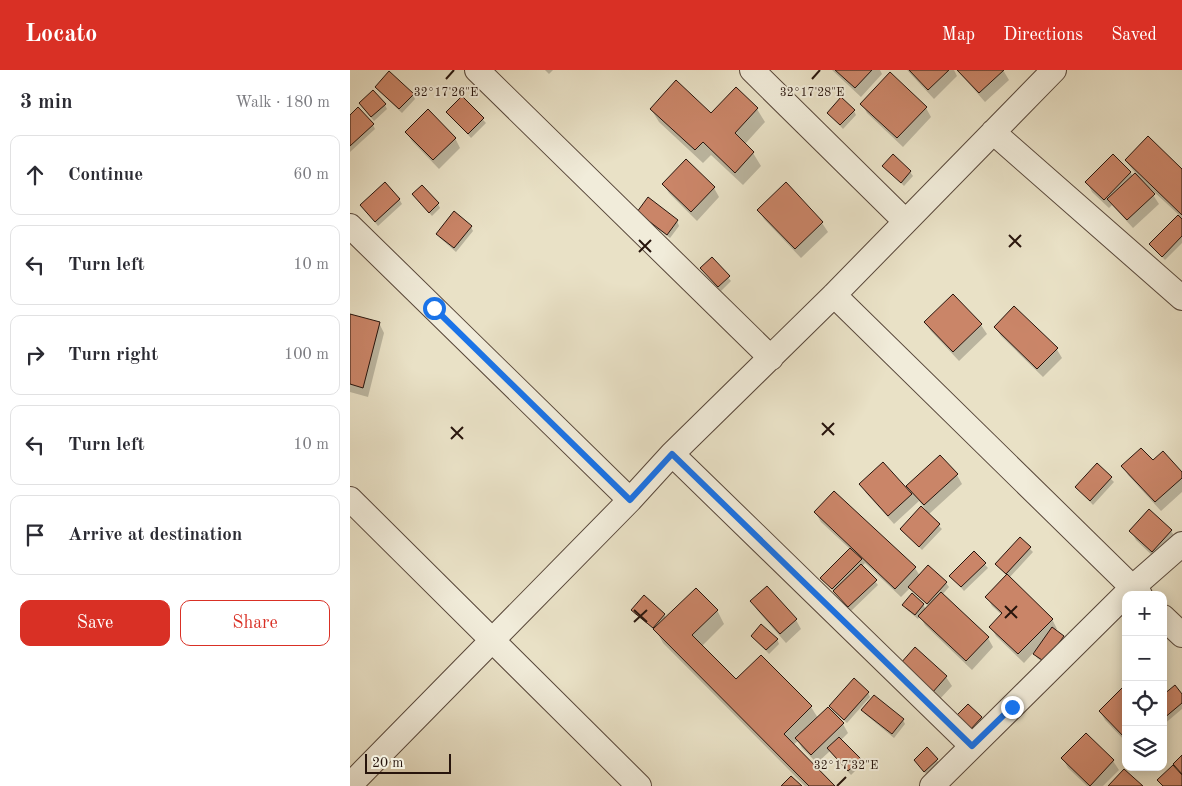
<!DOCTYPE html>
<meta charset="utf-8">
<style>
:root{--surface:#fff;--page:#f2f2f3;--text:#2b2b33;--muted:#7c7c81;--line:#e1e1e2;--accent:#d93025}
body{margin:0;font-family:"Old Standard TT",serif;background:var(--page);color:var(--text)}
.controls{position:absolute;right:15px;bottom:15px;display:grid;overflow:hidden;border-radius:10px;box-shadow:0 2px 12px #0003}
.controls button{width:45px;height:45px;display:grid;place-items:center;padding:0;border:0;border-bottom:1px solid var(--line);background:var(--surface);color:var(--text);font:25px sans-serif}
.scale{position:absolute;left:15px;bottom:12px;width:86px;box-sizing:border-box;padding-left:5px;border:2px solid #27140c;border-top:0;font-size:14px;line-height:18px;white-space:nowrap;color:#27140c;-webkit-text-stroke:4px #f1ecda;paint-order:stroke}
.stop{position:absolute;width:15px;height:15px;margin:-11px;border:4px solid #1a73e8;border-radius:50%;background:#fff}
.stop.end{background:#1a73e8;border-color:#fff;box-shadow:0 1px 5px #0008}
.list{margin:0;padding:0;list-style:none}
h2{display:flex;justify-content:space-between;align-items:center;height:65px;margin:0;padding:0 20px;font-size:21px}
h2 small{font-size:16px;font-weight:400;color:var(--muted)}
.list li{display:grid;grid-template-columns:32px 1fr auto;gap:15px;align-items:center;box-sizing:border-box;height:80px;margin:0 10px 10px;padding:0 10px;border:1px solid var(--line);border-radius:10px}
.list b{display:block;font-size:19px;white-space:nowrap}
.list em{font-size:16px;font-style:normal;color:var(--muted)}
.actions{display:flex;gap:10px;padding:15px 20px}
.actions a{flex:1;padding:11px 0;border:1px solid var(--accent);border-radius:10px;text-align:center;font-size:18px;color:var(--accent)}
.actions .main{background:var(--accent);color:#fff}
.icon{flex:none;width:28px;height:28px;fill:none;stroke:currentColor;stroke-width:2;stroke-linecap:round;stroke-linejoin:round}
.map{position:relative;flex:none;width:832px;height:716px;overflow:hidden}
header{display:flex;align-items:center;gap:30px;box-sizing:border-box;height:70px;padding:0 25px;background:var(--accent);color:#fff}
header strong{font-size:24px}
nav{display:flex;gap:28px;margin-inline-start:auto;font-size:18px}
main{display:flex}
aside{flex:1;background:var(--surface)}
.map>svg:first-child{display:block}
.shadow{fill:#0003}
.building{fill:#ca8568;stroke:#27140c}
.lines{fill:none;stroke-linecap:round;stroke-linejoin:round}
.minor-casing{stroke:#58473a;stroke-width:26}
.minor{stroke:#f1ecda;stroke-width:24}
.route{stroke:#1a73e8;stroke-width:6}
.ticks{fill:none;stroke:#27140c;stroke-width:2}
.ticks-label{font-size:12px;text-anchor:middle;fill:#27140c;stroke:#f1ecda;stroke-width:4;stroke-linejoin:round;paint-order:stroke}
</style>
<header>
<strong>Locato</strong>
<nav><a>Map</a><a>Directions</a><a>Saved</a></nav>
</header>
<main>
<aside>
<h2>3 min<small>Walk · 180 m</small></h2>
<ul class="list">
<li><svg class="icon" aria-label="ahead" viewBox="0 0 24 24"><path d="M12 20V5M6 11l6-6 6 6"/></svg><div><b>Continue</b></div><em>60 m</em></li>
<li><svg class="icon" aria-label="left" viewBox="0 0 24 24"><path d="M17 20v-9H6M10 6l-5 5 5 5"/></svg><div><b>Turn left</b></div><em>10 m</em></li>
<li><svg class="icon" aria-label="right" viewBox="0 0 24 24"><path d="M7 20v-9h11M14 6l5 5-5 5"/></svg><div><b>Turn right</b></div><em>100 m</em></li>
<li><svg class="icon" aria-label="left" viewBox="0 0 24 24"><path d="M17 20v-9H6M10 6l-5 5 5 5"/></svg><div><b>Turn left</b></div><em>10 m</em></li>
<li><svg class="icon" aria-label="arrive" viewBox="0 0 24 24"><path d="M6 21V4h12l-3 4 3 4H6"/></svg><div><b>Arrive at destination</b></div></li>
</ul>
<div class="actions"><a class="main">Save</a><a>Share</a></div>
</aside>
<div class="map">
<svg width="832" height="716" viewBox="0 0 832 716">
<rect width="100%" height="100%" fill="#e9e1c6"/>
<filter id="stains"><feTurbulence type="fractalNoise" baseFrequency=".004" numOctaves="4"/><feColorMatrix values="0 0 0 0 .2 0 0 0 0 .09 0 0 0 0 .02 0 0 0 .5 -.17"/></filter>
<radialGradient id="worn" r=".72"><stop offset=".6" stop-color="#630" stop-opacity="0"/><stop offset="1" stop-color="#630" stop-opacity=".3"/></radialGradient>
<path class="shadow" d="M195 0H203L199 4Z
M482 0H530L532 4 511 27Z
M557 0H604L607 6 584 29Z
M607 0H653L659 10 635 32Z
M26 17 63 25 65 29 52 43 29 21Z
M112 28 136 53 121 68 98 42Z
M10 34 35 35 37 39 24 51Z
M512 34 576 38 581 47 553 77 517 43Z
M301 39 361 45 407 39 415 52 395 74 403 83 411 96 393 115 361 85 353 93 309 52Z
M504 41 506 45 493 59 478 43Z
M0 47 23 55 25 59 0 82Z
M56 62 105 68 110 78 89 99 62 71Z
M776 91 832 101V173L815 190 800 174 829 145 800 118 799 119 809 134 783 158 762 135 759 138 742 122 737 112 780 102 783 106 786 104Z
M534 96 560 102 563 106 554 116Z
M313 114 364 118 369 127 347 151 319 123Z
M436 114 472 153 478 162 451 188 414 149 409 140Z
M63 124 88 134 90 138 82 146Z
M49 129 52 134 28 156 11 135Z
M291 146 327 151 329 156 320 168Z
M121 157 123 161 106 182 90 168 88 164Z
M362 189 381 211 371 221 354 202Z
M603 226 631 255 637 264 609 291 581 261 575 252Z
M0 246 29 253 34 263 18 327 0 322Z
M645 257 706 278 712 288 693 307 651 266Z
M803 392 832 404V422L811 441 778 405 773 396Z
M533 394 562 425 558 416 607 405 612 414 578 445 592 459 572 480 551 459 576 440 569 431 544 454 516 423 511 414Z
M747 395 764 412 743 435 726 417Z
M799 441 821 461 827 470 808 491 786 470 781 461Z
M465 442 565 498 570 506 596 513 599 517 592 525 638 568 643 577 622 600 575 555 570 546 568 549 556 539 554 535 573 534 576 540 579 536 560 518 551 527 515 493 512 496 528 515 501 541 472 508 500 479 471 452Z
M670 469 683 482 659 508 702 549 707 559 705 561 713 567 716 571 698 596 687 588 684 582 674 593 646 566 641 557 652 545 642 536 637 527 657 506 647 494Z
M624 483 638 498 614 521 601 506Z
M402 531 446 550 451 559 436 573 407 540Z
M283 540 314 544 316 548 367 540 374 554 352 576 386 611 411 587 461 637 468 648 493 654 498 663 491 670 512 694 501 705 480 681 467 693 452 678 448 671 443 675 484 716H455L313 573 307 562 285 544Z
M402 566 427 569 429 574 419 584Z
M557 603 596 607 602 616 588 631Z
M776 619V672L755 650 750 641Z
M518 623 520 627 497 653 483 641 480 636Z
M832 626V639L813 655V627Z
M513 640 553 650 555 654 544 668 515 644Z
M631 648 633 652 623 664 609 651Z
M736 665 763 691 769 700 753 716H737L718 698 713 689Z
M577 679 590 694 577 705 568 694Z"/>
<path class="building" d="M485 0H522L505 18Z
M559 0H599L578 20Z
M607 0H654L629 23Z
M39 1 64 24 49 39 25 17Z
M540 2 577 37 547 68 510 34Z
M326 10 361 43 386 17 408 38 385 63 404 82 385 103 353 72 345 80 300 39Z
M23 20 36 34 21 47 9 33Z
M112 26 134 48 118 64 96 42Z
M491 27 505 40 490 55 477 43Z
M8 37 24 54 0 76V45Z
M78 39 106 68 83 90 55 62Z
M798 66 832 99V145L775 90Z
M543 84 561 101 551 113 532 96Z
M763 84 781 102 754 130 735 112Z
M336 89 365 117 341 142 312 114Z
M785 103 805 124 777 150 757 129Z
M35 112 50 129 25 152 10 135Z
M436 112 473 152 445 179 407 140Z
M72 115 89 133 79 143 62 124Z
M298 127 328 150 317 165 287 142Z
M104 141 122 156 104 178 86 164Z
M828 145 832 149V166L812 187 799 174Z
M362 187 380 206 368 217 350 198Z
M603 224 632 254 603 282 574 252Z
M664 236 708 278 687 299 644 257Z
M0 244 30 252 13 318 0 314Z
M791 378 803 390 813 381 832 402V408L805 432 771 396Z
M590 385 608 404 574 435 556 416Z
M533 392 562 424 538 446 509 414Z
M747 393 762 407 740 431 725 417Z
M484 421 566 497 545 519 464 442Z
M571 436 590 454 569 477 550 459Z
M799 439 822 460 802 482 779 461Z
M670 467 681 477 656 504 645 494Z
M500 478 512 489 482 519 470 508Z
M624 481 636 493 611 517 599 506Z
M511 494 527 510 498 537 483 521Z
M578 495 597 512 577 534 558 517Z
M657 504 703 549 668 584 639 557 652 543 635 527Z
M417 516 447 549 430 564 400 531Z
M346 518 368 540 342 565 386 609 411 585 462 636 434 664 485 716H459L303 559Z
M591 522 639 567 616 591 568 546Z
M562 523 574 534 565 545 552 535Z
M294 525 315 544 303 558 281 540Z
M411 554 428 569 416 580 401 566Z
M702 557 714 566 695 592 683 584Z
M565 577 597 606 582 623 550 594Z
M504 608 519 622 494 650 479 636Z
M825 615 832 624V633L813 649V625Z
M774 616 776 617V669L749 641Z
M524 625 554 649 542 664 511 640Z
M618 634 632 647 620 660 605 647Z
M478 637 494 653 461 685 445 668Z
M736 663 764 690 740 716 711 688Z
M489 667 511 689 498 701 477 678Z
M577 677 588 689 574 702 564 690Z
M832 685V704L823 694Z
M823 695 832 705V716H813L807 710Z
M774 699 793 716H758Z
M441 706 452 716H431Z"/>
<g class="lines">
<defs>
<path id="minor" d="M127 0 421 288
M402 0 555 151
M643 62 832 228
M0 156 280 430
M484 225 790 525
M322 384 622 676
M0 429 289 716
M813 547 832 565
M0 715 280 430 322 384 484 225 704 0
M582 716 783 517 832 474"/>
</defs>
<use href="#minor" class="minor-casing"/>
<use href="#minor" class="minor"/>
</g>
<g class="lines">
<path class="route" d="M84 238 280 430 322 384 622 676 662 637"/>
</g>
<path class="ticks" d="M96 9 104 0M462 9 470 0M659 165 671 177M289 170 301 182M659 177 671 165M289 182 301 170M472 353 484 365M101 357 113 369M472 365 484 353M101 369 113 357M655 536 667 548M284 540 297 552M655 548 667 536M284 552 297 540M487 716 496 707"/>
<g class="ticks-label">
<text x="96" y="26">32°17'26"E</text>
<text x="462" y="26">32°17'28"E</text>
<text x="496" y="699">32°17'32"E</text>
</g>
<rect width="100%" height="100%" filter="url(#stains)"/>
<rect width="100%" height="100%" fill="url(#worn)"/>
</svg>
<div class="controls">
<button>+</button>
<button>−</button>
<button><svg class="icon" aria-label="locate" viewBox="0 0 24 24"><circle cx="12" cy="12" r="6"/><path d="M12 2v4M12 18v4M2 12h4M18 12h4"/></svg></button>
<button><svg class="icon" aria-label="layers" viewBox="0 0 24 24"><path d="M12 4l9 5-9 5-9-5zM3 14l9 5 9-5"/></svg></button>
</div>
<div class="scale">20 m</div>
<div class="stop" style="left:84px;top:238px"></div>
<div class="stop end" style="left:662px;top:637px"></div>
</div>
</main>
